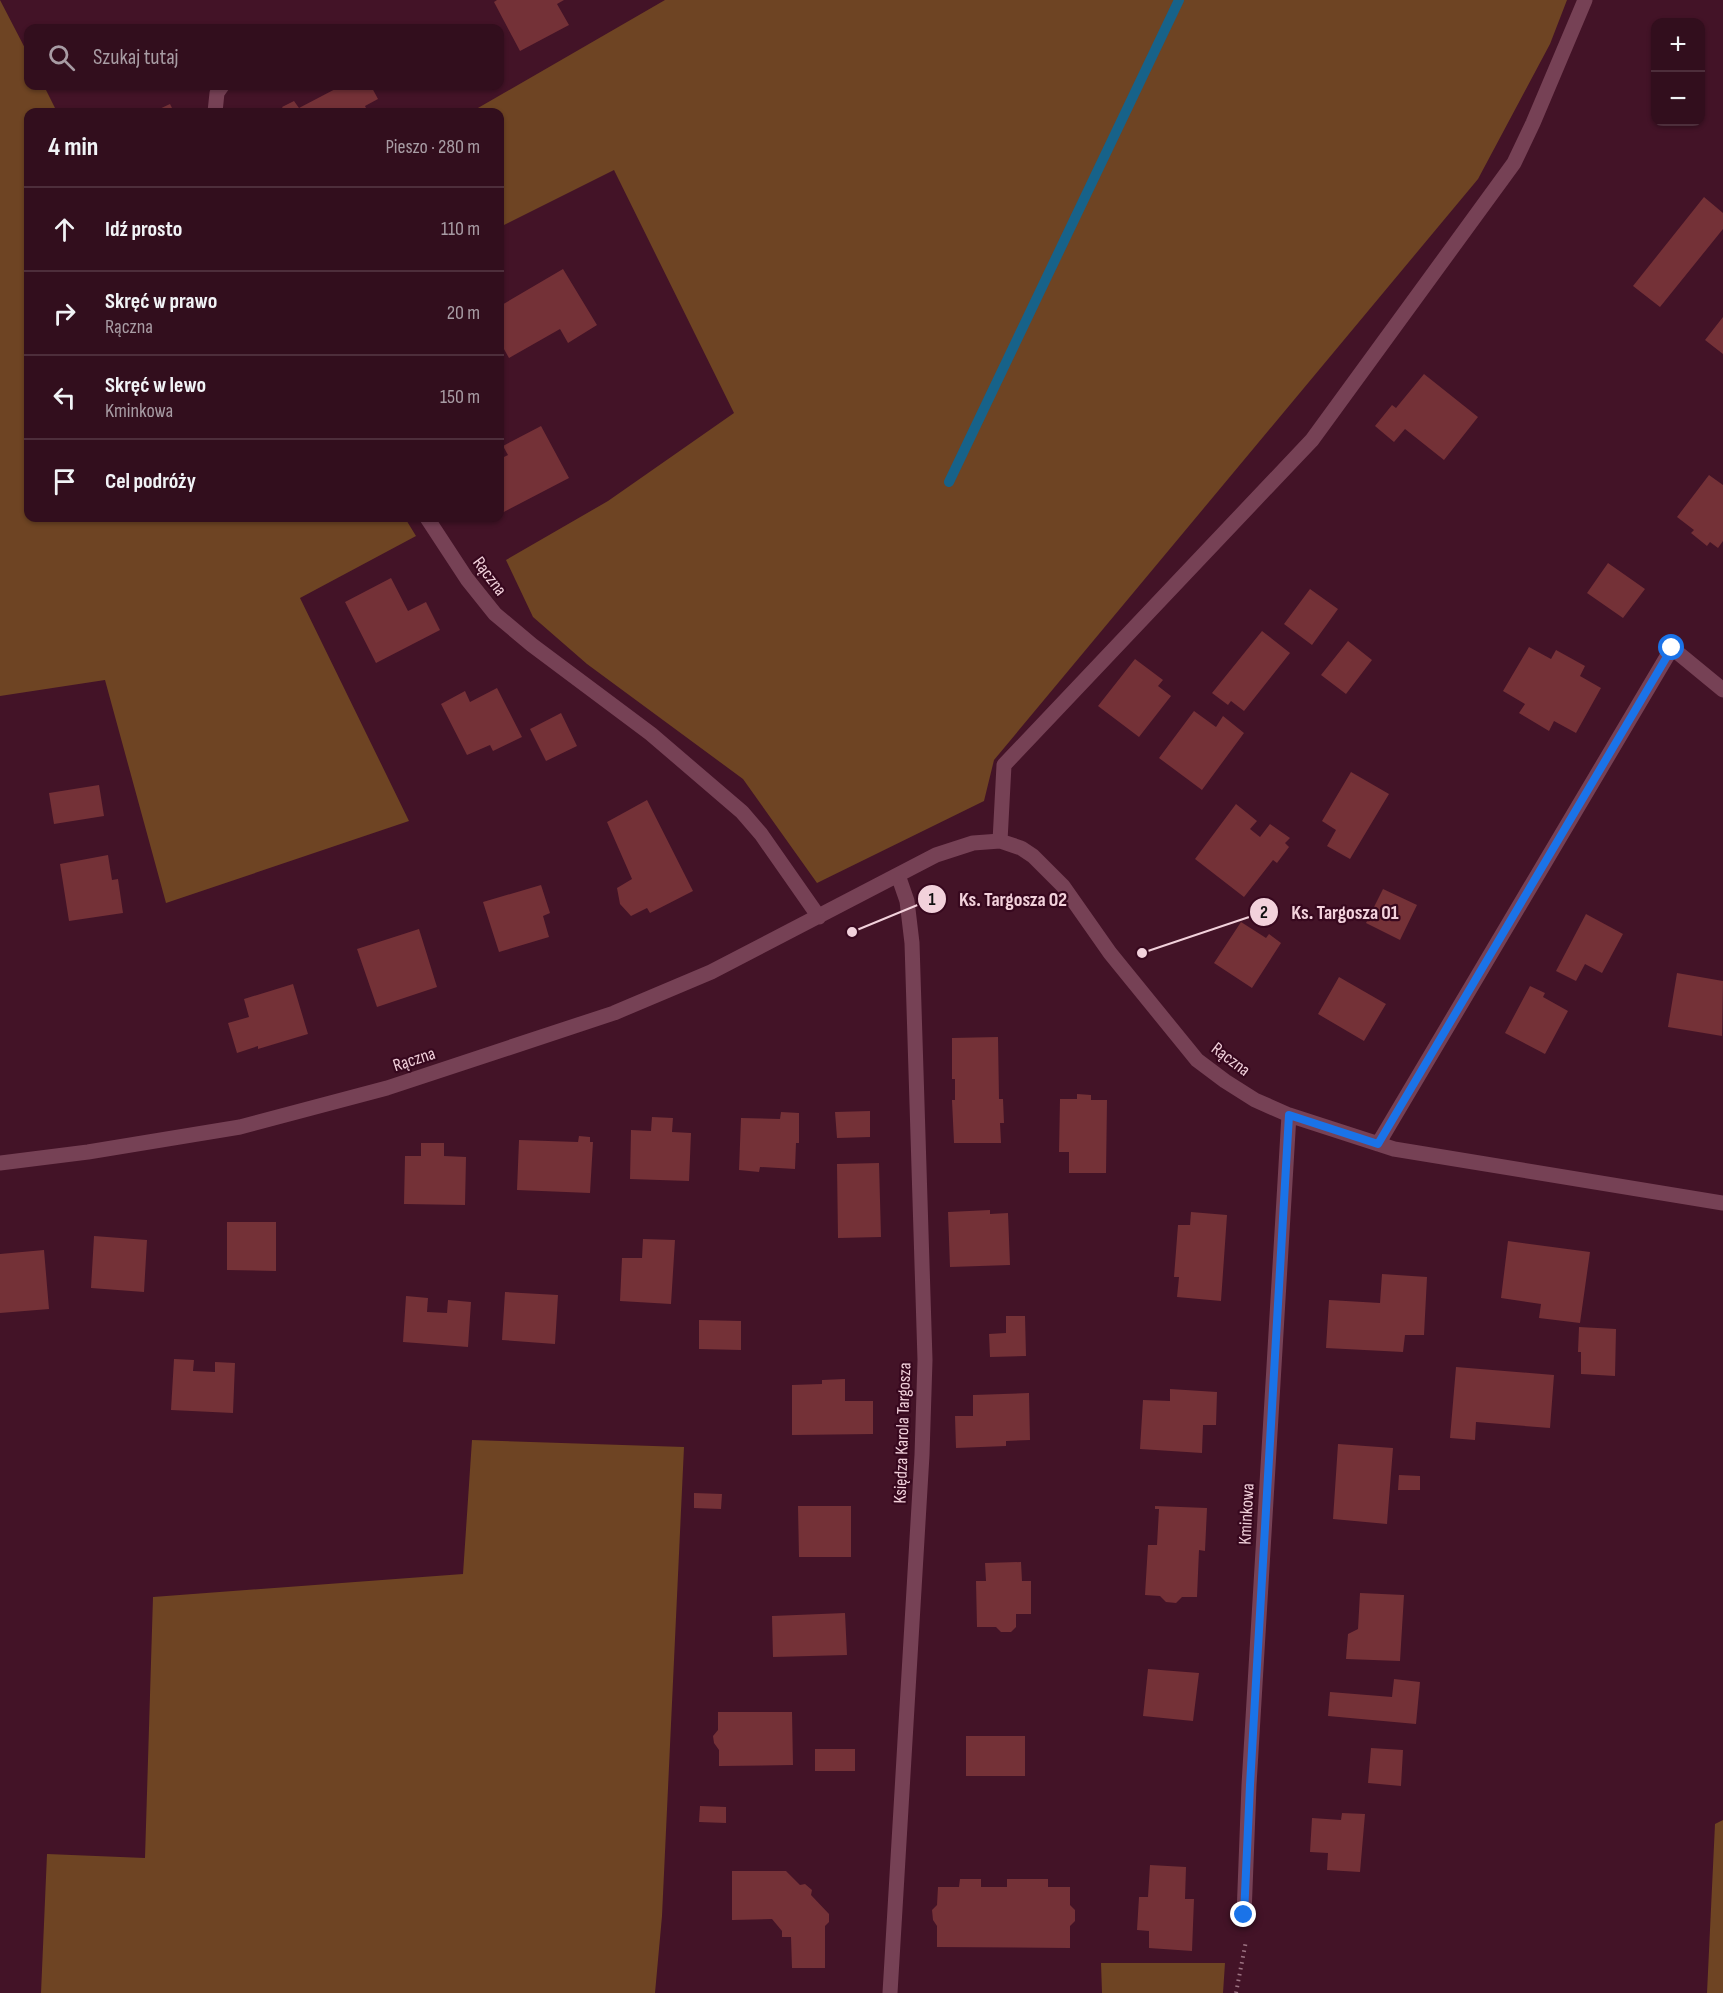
<!DOCTYPE html>
<html lang="pl">
<meta charset="utf-8">
<style>
:root{--surface:#320e1d;--page:#3d1c2a;--text:#f1f3f6;--muted:#a89ca4;--line:#4d2e3b}
body{margin:0;font-family:"Sofia Sans Condensed",sans-serif;background:var(--page);color:var(--text)}
.controls{position:absolute;right:18px;top:18px;display:grid;overflow:hidden;border-radius:12px;box-shadow:0 2px 4px #0004}
.controls button{width:54px;height:54px;display:grid;place-items:center;padding:0;border:0;border-bottom:2px solid var(--line);background:var(--surface);color:var(--text);font:30px sans-serif}
.stop{position:absolute;width:18px;height:18px;margin:-14px;border:4px solid #1a73e8;border-radius:50%;background:#fff}
.stop.end{background:#1a73e8;border-color:#fff;box-shadow:0 2px 6px #0008}
.list{margin:0;padding:0;list-style:none}
h2{display:flex;justify-content:space-between;align-items:center;height:78px;margin:0;padding:0 24px;font-size:26px}
h2 small{font-size:20px;font-weight:400;color:var(--muted)}
.list li{display:grid;grid-template-columns:39px 1fr auto;gap:18px;align-items:center;box-sizing:border-box;height:84px;padding:0 24px;border-top:2px solid var(--line)}
.list b{display:block;font-size:22px;white-space:nowrap}
.list p{margin:0;font-size:20px;white-space:nowrap;color:var(--muted)}
.list em{font-size:20px;font-style:normal;color:var(--muted)}
.icon{flex:none;width:33px;height:33px;fill:none;stroke:currentColor;stroke-width:2;stroke-linecap:round;stroke-linejoin:round}
.map{position:relative;flex:none;width:1723px;height:1993px;overflow:hidden}
.search{position:absolute;background:var(--surface);box-shadow:0 2px 4px #0004;left:24px;top:24px;width:480px;height:66px;display:flex;align-items:center;gap:15px;box-sizing:border-box;padding:0 21px;border-radius:12px;color:var(--muted);font-size:22px}
.panel{position:absolute;background:var(--surface);box-shadow:0 2px 4px #0004;left:24px;top:108px;width:480px;height:414px;border-radius:12px}
.map>svg:first-child{display:block}
.green{fill:#6e4423}
.lines{fill:none;stroke-linecap:round;stroke-linejoin:round}
.stream{stroke:#176289;stroke-width:10}
.building{fill:#743137}
.path{stroke:#9c7382;stroke-width:4;stroke-dasharray:1.5 4.5;stroke-linecap:butt}
.minor{stroke:#764155;stroke-width:15}
.route{stroke:#1a73e8;stroke-width:8}
.labels{text-anchor:middle;stroke-width:4.5;stroke-linejoin:round;paint-order:stroke}
.street-label{font-size:18px;fill:#f2d1db;stroke:#37081e}
.leader{fill:none;stroke:#f2d1db;stroke-width:2}
.callout-dot{fill:#f2d1db;stroke:#37081e;stroke-width:2}
.mark-label{font-size:18px;text-anchor:middle;font-weight:bold;fill:#111}
.callout-label{font-size:20px;text-anchor:middle;font-weight:bold;fill:#f2d1db;stroke:#37081e;stroke-width:4.5;stroke-linejoin:round;paint-order:stroke}
</style>
<div class="map">
<svg width="1723" height="1993" viewBox="0 0 1723 1993">
<rect width="100%" height="100%" fill="#431327"/>
<path class="green" d="M0 0 28 54V86H44L57 112H28V518H405L416 536 300 598 409 821 166 903 105 680 0 696Z
M665 0H1567L1550 44 1478 179 994 760 984 801 817 883 743 779 587 664 533 617 506 560 608 501 734 413 614 170 500 227V112H471Z
M472 1440 684 1447 662 1916 655 1993H41L47 1854 145 1858 153 1597 463 1574Z
M1723 1820V1993H1707L1715 1824Z
M1101 1963H1225L1223 1993H1102Z"/>
<g class="lines">
<path class="stream" d="M949 482 1179 0"/>
</g>
<path class="building" d="M497 0H564L557 4 569 25 520 51 494 2Z
M341 86H371L378 99 365 106 368 112H285L282 107 294 101 299 108Z
M170 104 174 112H153Z
M1704 197 1723 213V229L1660 307 1633 286Z
M563 269 597 325 568 343 560 329 509 358 500 342V306Z
M1723 317V354L1705 340Z
M1424 374 1478 417 1444 460 1405 429 1394 442 1375 426 1392 405 1396 408Z
M541 426 569 478 500 514V459L508 455 503 446Z
M1709 475 1723 485V541L1718 548 1710 542 1707 546 1691 533 1694 530 1677 517Z
M1608 563 1645 589 1623 618 1587 593Z
M391 578 408 611 426 602 440 630 376 663 345 602Z
M1310 589 1338 609 1312 645 1284 624Z
M1262 631 1290 653 1244 711 1231 701 1228 705 1212 693Z
M1348 641 1372 660 1346 694 1321 675Z
M1529 647 1551 659 1556 650 1585 666 1580 676 1601 688 1576 733 1554 721 1549 731 1519 713 1525 704 1503 691Z
M1135 659 1163 680 1158 686 1171 696 1139 737 1098 706Z
M497 688 522 737 493 751 490 745 467 755 441 704 465 691 470 702Z
M1194 711 1216 727 1223 716 1244 733 1202 790 1159 758Z
M561 713 577 746 546 761 530 729Z
M1351 772 1389 794 1350 859 1327 846 1336 830 1322 821Z
M99 785 104 816 54 824 49 793Z
M647 800 693 891 650 913 647 908 631 916 620 904 617 888 632 879 607 822Z
M1236 804 1257 821 1250 829 1260 837 1270 824 1290 838 1285 843 1289 847 1277 863 1273 860 1244 897 1195 859Z
M108 855 112 880 118 879 123 913 69 921 60 864Z
M541 885 550 913 543 916 549 937 499 952 483 902Z
M1383 889 1417 905 1400 940 1366 923Z
M1586 914 1623 934 1602 973 1585 964 1576 981 1556 971Z
M1241 922 1266 938 1269 934 1281 943 1252 988 1214 963Z
M419 929 437 987 377 1007 357 949Z
M1677 973 1723 981 1722 1036 1668 1027Z
M1339 977 1386 1004 1364 1041 1318 1014Z
M293 984 308 1034 258 1049V1046L237 1053 228 1023 249 1017 244 999Z
M1530 986 1545 993 1543 997 1568 1011 1545 1054 1505 1033Z
M998 1037 999 1099H1003L1004 1123H1000L1001 1143H954L952 1100H955V1079H952V1038Z
M1077 1094 1091 1095V1100H1107L1106 1173H1069V1152H1059L1060 1099H1077Z
M870 1111V1137L837 1138 835 1112Z
M781 1112 799 1113V1143H796L795 1169 760 1167 759 1172 739 1170 741 1118 780 1119Z
M652 1117 673 1118 672 1132 691 1133 689 1181 630 1179 631 1130 651 1131Z
M579 1136 590 1137V1142H593L590 1193 517 1190 519 1140 578 1142Z
M421 1143H444V1156L466 1157 465 1205 404 1204 405 1156H421Z
M879 1163 881 1237 838 1238 837 1164Z
M990 1210V1214L1008 1213 1010 1265 950 1267 948 1212Z
M1191 1212 1227 1215 1221 1301 1177 1297 1179 1277H1174L1178 1225H1190Z
M227 1222H276V1271L227 1270Z
M94 1236 147 1240 144 1292 91 1288Z
M643 1239 675 1240 671 1304 620 1301 622 1258H642Z
M1508 1241 1590 1252 1580 1323 1539 1318 1541 1304 1501 1298Z
M44 1250 49 1309 0 1313V1254Z
M1382 1274 1427 1277 1424 1335H1405L1403 1352 1326 1348 1329 1300 1380 1303Z
M505 1292 558 1295 555 1344 502 1340Z
M406 1296 428 1298 427 1312 447 1313 448 1300 471 1302 468 1347 403 1342Z
M1006 1316H1025L1026 1356 990 1357 989 1334 1006 1333Z
M699 1320 741 1321V1350L699 1349Z
M1579 1327 1616 1329 1615 1376 1581 1374V1352H1578Z
M174 1359 194 1360 193 1371 215 1372V1362L235 1363 233 1413 171 1410Z
M1456 1367 1554 1375 1550 1428 1476 1422 1475 1440 1450 1438Z
M845 1379V1401H873V1434L792 1435V1385L822 1384V1380Z
M1170 1389 1217 1392 1216 1425H1203L1202 1453 1140 1449 1143 1400 1170 1401Z
M1029 1393 1030 1440 1006 1441V1446L956 1448 955 1416H973V1395Z
M1338 1444 1393 1448 1387 1524 1333 1519Z
M1399 1475 1420 1476V1490H1398Z
M694 1493 722 1494 721 1509 694 1508Z
M798 1506H851V1557H799Z
M1155 1506 1207 1508 1205 1551 1199 1550 1197 1597H1182L1176 1603 1166 1602 1160 1596 1145 1595 1148 1545H1157L1159 1509H1155Z
M1021 1562 1022 1581H1031V1614H1016V1627L1011 1632H1001L996 1627H977L976 1581H986L985 1563Z
M1360 1593 1404 1595 1400 1661 1346 1659 1348 1634 1358 1629Z
M845 1613 847 1655 773 1657 772 1616Z
M1148 1669 1199 1673 1193 1721 1143 1716Z
M1394 1679 1420 1682 1416 1724 1328 1716 1330 1692 1392 1697Z
M718 1712H792L793 1765 719 1766V1750L714 1743 713 1736 718 1730Z
M966 1736H1025V1776H966Z
M1371 1748 1403 1750 1401 1786 1368 1783Z
M815 1749H855V1771H815Z
M700 1806 726 1807V1823L699 1822Z
M1342 1813 1365 1814 1360 1872 1327 1870 1328 1853 1310 1852 1312 1818 1341 1820Z
M1150 1865 1186 1867 1185 1899H1194L1192 1951 1149 1948V1931L1137 1930 1139 1897H1148Z
M732 1871H786L800 1885 805 1884 812 1890 811 1895 829 1914V1922L825 1926V1968H792L791 1937H782V1931L772 1919 732 1920Z
M960 1879H981V1887H1007V1879H1048V1887H1070V1905L1075 1910V1921L1070 1926V1948L937 1947V1926L933 1920 932 1910 937 1905 938 1887H959Z"/>
<g class="lines">
<path class="path" d="M1236 1993 1246 1941"/>
<path class="minor" d="M215 112 217 93 222 86
M427 518 467 579 495 614 532 645 651 734 742 812 761 834 819 917
M1000 841 1004 765 1312 440 1514 163 1533 123 1585 0
M1378 1144 1672 648 1723 690
M0 1163 88 1152 240 1127 387 1088 614 1013 711 972 936 855 973 843 1000 841 1021 848 1033 856 1063 886 1110 953 1197 1060 1225 1081 1255 1100 1289 1115 1394 1149 1723 1203
M1244 1915 1249 1785 1289 1115
M890 1993 922 1455 925 1360 912 943 907 901 898 875"/>
</g>
<g class="lines">
<path class="route" d="M1244 1915 1250 1785 1289 1115 1378 1144 1672 648"/>
</g>
<g class="labels">
<g class="street-label">
<text transform="translate(490 576) rotate(53)" y="6">Rączna</text>
<text transform="translate(414 1059) rotate(-18)" y="6">Rączna</text>
<text transform="translate(1231 1059) rotate(37)" y="6">Rączna</text>
<text transform="translate(902 1433) rotate(-88)" y="6">Księdza Karola Targosza</text>
<text transform="translate(1246 1514) rotate(-87)" y="6">Kminkowa</text>
</g>
</g>
<path class="leader" d="M852 932L932 899M1142 953L1264 912"/>
<g class="callout-dot">
<circle cx="852" cy="932" r="6"/>
<circle cx="1142" cy="953" r="6"/>
<circle cx="932" cy="899" r="15"/>
<circle cx="1264" cy="912" r="15"/>
</g>
<g class="mark-label">
<text x="932" y="905">1</text>
<text x="1264" y="918">2</text>
</g>
<g class="callout-label">
<text x="1013" y="906">Ks. Targosza 02</text>
<text x="1345" y="919">Ks. Targosza 01</text>
</g>
</svg>
<div class="controls">
<button>+</button>
<button>−</button>
</div>
<div class="stop" style="left:1672px;top:648px"></div>
<div class="stop end" style="left:1244px;top:1915px"></div>
<div class="search"><svg class="icon" aria-label="search" viewBox="0 0 24 24"><circle cx="10" cy="10" r="6"/><path d="M15 15l6 6"/></svg>Szukaj tutaj</div>
<section class="panel">
<h2>4 min<small>Pieszo · 280 m</small></h2>
<ul class="list">
<li><svg class="icon" aria-label="ahead" viewBox="0 0 24 24"><path d="M12 20V5M6 11l6-6 6 6"/></svg><div><b>Idź prosto</b></div><em>110 m</em></li>
<li><svg class="icon" aria-label="right" viewBox="0 0 24 24"><path d="M7 20v-9h11M14 6l5 5-5 5"/></svg><div><b>Skręć w prawo</b><p>Rączna</p></div><em>20 m</em></li>
<li><svg class="icon" aria-label="left" viewBox="0 0 24 24"><path d="M17 20v-9H6M10 6l-5 5 5 5"/></svg><div><b>Skręć w lewo</b><p>Kminkowa</p></div><em>150 m</em></li>
<li><svg class="icon" aria-label="arrive" viewBox="0 0 24 24"><path d="M6 21V4h12l-3 4 3 4H6"/></svg><div><b>Cel podróży</b></div></li>
</ul>
</section>
</div>
